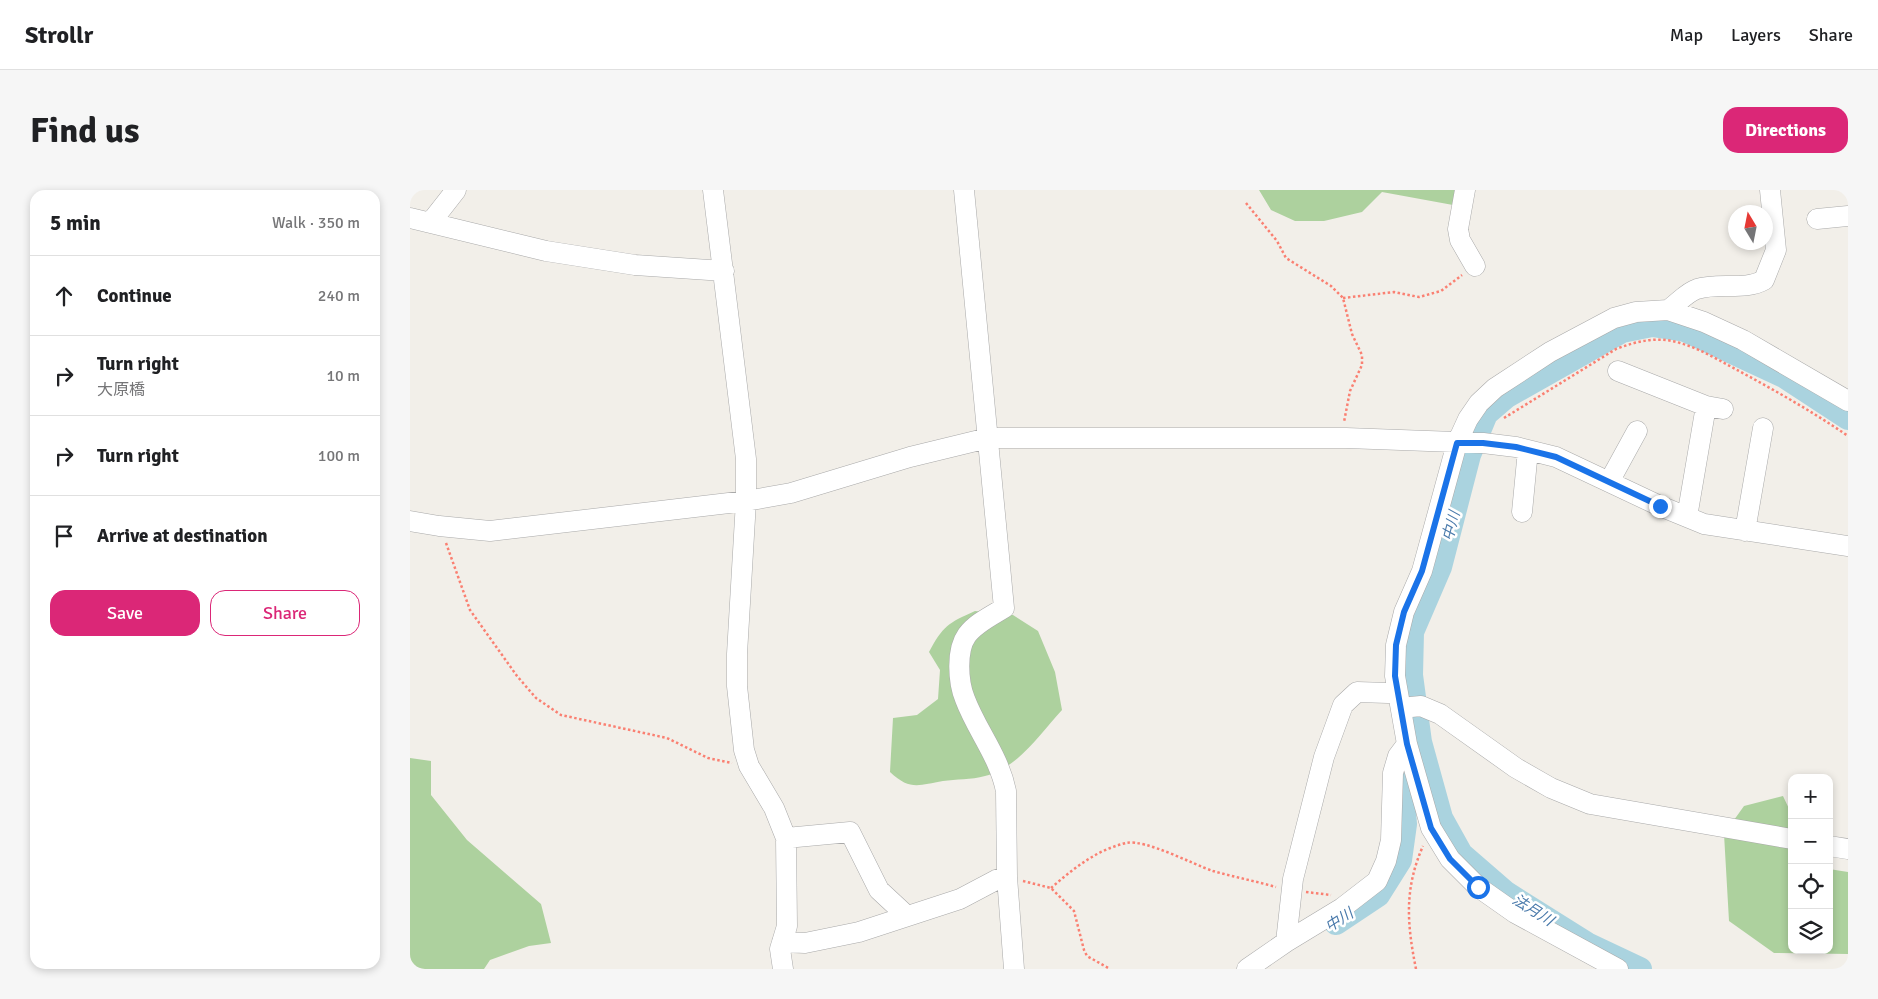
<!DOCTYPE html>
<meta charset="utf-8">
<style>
:root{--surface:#fff;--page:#f6f6f6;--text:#202124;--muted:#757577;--line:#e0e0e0;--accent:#db2777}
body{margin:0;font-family:Signika,"Noto Sans JP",sans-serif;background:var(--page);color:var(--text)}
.controls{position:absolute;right:15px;bottom:15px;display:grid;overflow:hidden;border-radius:10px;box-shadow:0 2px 8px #0003}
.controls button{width:45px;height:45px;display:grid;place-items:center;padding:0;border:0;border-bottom:1px solid var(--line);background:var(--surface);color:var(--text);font:25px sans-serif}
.compass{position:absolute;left:1318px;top:15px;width:45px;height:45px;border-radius:50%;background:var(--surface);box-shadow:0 2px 8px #0003;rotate:350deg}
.stop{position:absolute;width:15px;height:15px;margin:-11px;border:4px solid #1a73e8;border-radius:50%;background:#fff}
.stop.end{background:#1a73e8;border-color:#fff;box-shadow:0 1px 5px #0008}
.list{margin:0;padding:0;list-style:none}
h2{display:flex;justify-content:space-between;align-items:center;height:65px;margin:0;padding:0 20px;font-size:21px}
h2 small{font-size:16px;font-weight:400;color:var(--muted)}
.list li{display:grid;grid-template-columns:32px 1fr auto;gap:15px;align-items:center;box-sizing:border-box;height:80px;padding:0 20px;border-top:1px solid var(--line)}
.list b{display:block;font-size:19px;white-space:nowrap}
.list p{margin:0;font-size:16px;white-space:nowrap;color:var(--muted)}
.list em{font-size:16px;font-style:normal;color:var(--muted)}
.actions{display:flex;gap:10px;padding:15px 20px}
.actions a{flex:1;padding:11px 0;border:1px solid var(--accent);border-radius:15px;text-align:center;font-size:18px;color:var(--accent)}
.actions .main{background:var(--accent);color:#fff}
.icon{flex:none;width:28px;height:28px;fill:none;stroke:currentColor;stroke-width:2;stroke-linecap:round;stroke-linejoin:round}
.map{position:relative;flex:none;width:1438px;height:779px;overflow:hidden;border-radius:15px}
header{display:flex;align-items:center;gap:30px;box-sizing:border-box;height:70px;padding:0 25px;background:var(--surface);border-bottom:1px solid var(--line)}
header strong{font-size:24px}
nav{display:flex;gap:28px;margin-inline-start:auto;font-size:18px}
.intro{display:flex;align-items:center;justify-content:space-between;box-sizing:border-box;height:120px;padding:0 30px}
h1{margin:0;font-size:35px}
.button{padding:12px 22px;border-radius:15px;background:var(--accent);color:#fff;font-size:18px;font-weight:700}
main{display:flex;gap:30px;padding:0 30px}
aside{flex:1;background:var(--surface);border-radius:15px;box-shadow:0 2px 8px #0003}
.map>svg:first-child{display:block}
.forest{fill:#add19e}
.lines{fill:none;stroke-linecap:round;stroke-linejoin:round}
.river{stroke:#aad3df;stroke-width:24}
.minor-casing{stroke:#a9a9a9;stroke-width:21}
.path{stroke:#fa8072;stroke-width:2.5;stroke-dasharray:2.5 2.5;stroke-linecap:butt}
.minor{stroke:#fff;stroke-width:20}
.route{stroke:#1a73e8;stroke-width:6}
.labels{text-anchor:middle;stroke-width:5;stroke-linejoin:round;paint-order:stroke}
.water-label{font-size:15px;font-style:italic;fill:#4a7aab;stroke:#fff}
</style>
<header>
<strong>Strollr</strong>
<nav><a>Map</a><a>Layers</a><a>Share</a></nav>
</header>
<div class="intro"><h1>Find us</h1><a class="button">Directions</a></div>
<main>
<aside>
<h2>5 min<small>Walk · 350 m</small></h2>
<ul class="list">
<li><svg class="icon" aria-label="ahead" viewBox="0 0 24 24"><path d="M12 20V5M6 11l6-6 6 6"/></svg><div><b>Continue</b></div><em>240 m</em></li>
<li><svg class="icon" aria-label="right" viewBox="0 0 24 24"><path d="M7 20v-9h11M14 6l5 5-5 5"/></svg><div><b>Turn right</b><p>大原橋</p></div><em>10 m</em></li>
<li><svg class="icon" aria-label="right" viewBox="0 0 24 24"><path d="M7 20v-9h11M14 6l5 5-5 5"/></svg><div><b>Turn right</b></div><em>100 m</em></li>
<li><svg class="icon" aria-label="arrive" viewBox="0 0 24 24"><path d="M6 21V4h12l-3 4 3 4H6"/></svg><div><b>Arrive at destination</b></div></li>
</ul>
<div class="actions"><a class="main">Save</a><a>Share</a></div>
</aside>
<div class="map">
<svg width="1438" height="779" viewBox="0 0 1438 779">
<rect width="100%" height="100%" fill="#f2efe9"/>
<path class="forest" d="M849 0H1046L1043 15 972 2 952 22 914 31H885L861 20Z
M565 421 603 425 628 441 645 482 652 520C630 544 608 578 575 586 561 590 546 589 533 591 509 595 500 601 480 582L483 528 507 525 528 509 530 480 519 462C533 436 538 433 565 421Z
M0 568 21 571V605L57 650 131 714 141 753 119 756 80 770 74 779H0Z
M1373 606 1382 625V760H1419V679L1438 682V764L1364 763 1319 731 1314 644 1334 616Z"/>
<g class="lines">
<path class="river" d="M926 733 968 705 990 670 995 634 991 585 1001 569
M1230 779 1177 754 1096 703 1051 664 1031 628 1010 552 1001 485 1002 442 1030 377 1059 265 1076 224 1097 206 1212 141 1242 135 1275 140 1374 186 1438 228"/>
<defs>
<path id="minor" d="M303 0 336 269V311L327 464V496L334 560 339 576 364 618 376 648 377 736 370 759 373 779
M554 0 594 418C581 426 566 433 557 445 546 460 548 492 555 509 567 541 589 566 596 601L597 687 604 779
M1055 0 1048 39 1050 50 1065 76
M0 28 136 61 225 75 314 81
M1407 29 1438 26
M21 32 46 0
M1258 120C1267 114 1277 102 1287 99 1308 92 1335 101 1354 90L1366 60 1360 0
M1208 181 1296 216 1313 219
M1199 292 1227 241
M1112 322 1118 260
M1277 327 1296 216
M0 331 29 336 80 341 336 311 381 303 500 267 578 248H936L1073 253 1106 257 1146 267 1250 316 1294 334 1438 356
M1335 341 1353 238
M991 518 1011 516 1030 524 1106 578 1141 598 1180 614 1382 649
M376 648 440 642 469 700 497 726
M1419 656 1438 659
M372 752 395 753 449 742 550 709 586 690 597 687
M876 752 883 689 914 567 933 515 947 502 978 503
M837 779 876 752 932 718 967 691 976 671 981 650 983 583 988 566 997 554
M1208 779 1105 723 1068 697 1040 669 1021 638 997 554 985 486 986 455 994 422 1012 381 1047 253 1058 229 1069 213 1085 198 1140 162 1204 128 1226 122 1258 120 1294 132 1333 150 1438 211"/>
</defs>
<use href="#minor" class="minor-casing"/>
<path class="path" d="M836 13 867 51 876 68 921 96 933 108 942 144 952 165V175L940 201 934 232
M933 108 984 102 1009 107 1031 101 1052 85
M1094 228 1206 159C1227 151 1248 146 1270 153 1291 159 1310 171 1329 181 1366 201 1403 222 1438 246
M36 353 60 420 107 486 126 508 151 525 257 548 298 568 322 573
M613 691 641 698 664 721 674 760 677 766 700 779
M641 698C663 679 686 660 716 653 736 649 782 674 803 681 824 687 845 691 866 697
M896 702 921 705
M1006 779C997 734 994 699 1013 656"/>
<use href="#minor" class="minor"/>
</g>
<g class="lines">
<path class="route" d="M1068 697 1040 669 1021 638 997 554 985 486 986 455 994 422 1012 381 1047 253H1073L1106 257 1146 267 1250 316"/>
</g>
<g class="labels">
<g class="water-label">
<text transform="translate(1041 336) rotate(-75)" y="5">中川</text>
<text transform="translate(1123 720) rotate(32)" y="5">法月川</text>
<text transform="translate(929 730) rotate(-33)" y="5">中川</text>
</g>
</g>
</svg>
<div class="controls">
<button>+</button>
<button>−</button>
<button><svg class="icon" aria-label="locate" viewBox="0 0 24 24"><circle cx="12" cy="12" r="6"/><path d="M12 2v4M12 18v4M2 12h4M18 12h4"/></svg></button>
<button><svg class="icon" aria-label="layers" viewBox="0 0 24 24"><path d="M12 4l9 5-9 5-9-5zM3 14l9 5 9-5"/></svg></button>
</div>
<svg class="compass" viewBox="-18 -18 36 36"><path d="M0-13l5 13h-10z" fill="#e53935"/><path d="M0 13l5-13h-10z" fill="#757577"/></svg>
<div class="stop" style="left:1068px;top:697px"></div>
<div class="stop end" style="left:1250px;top:316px"></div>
</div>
</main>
